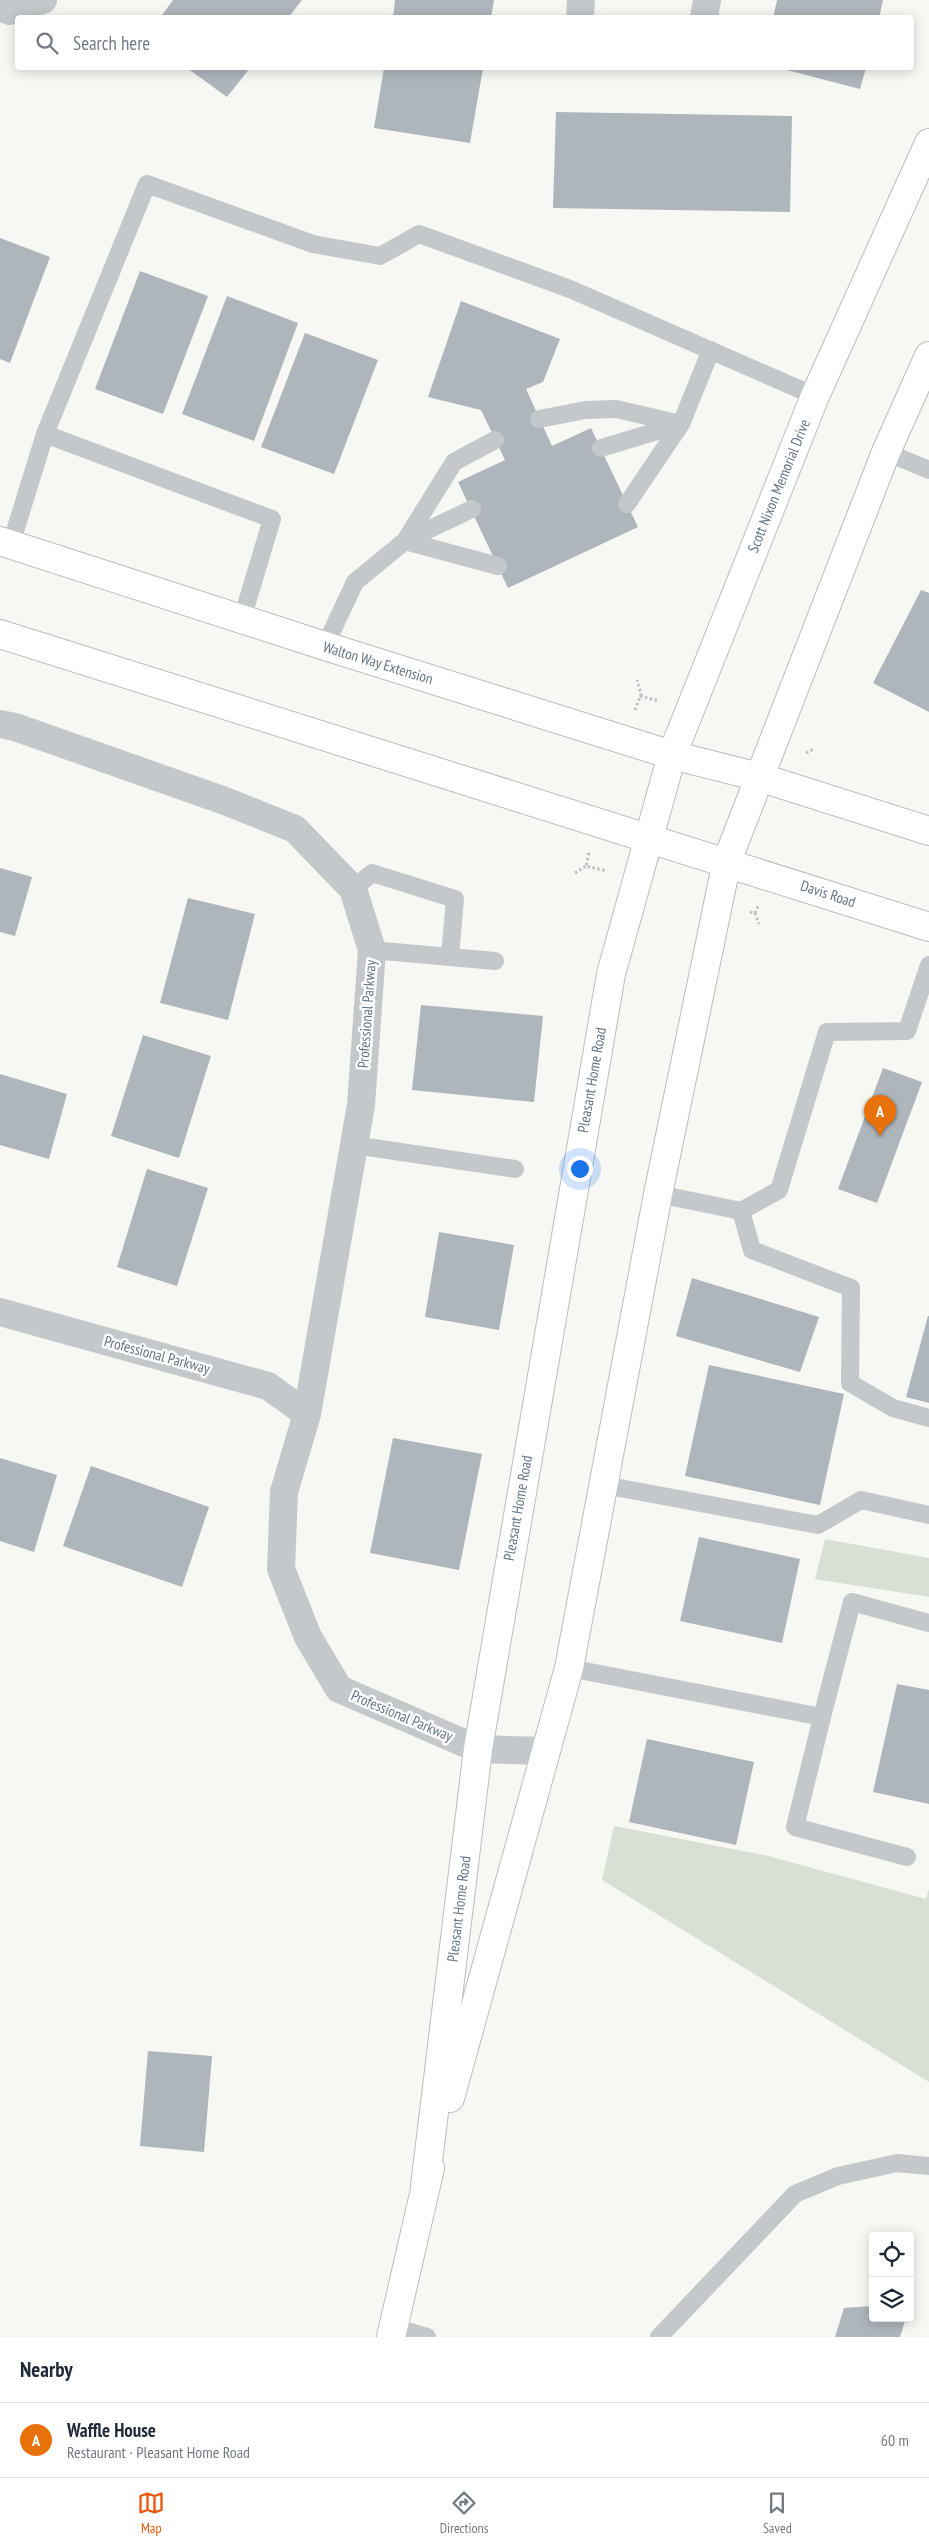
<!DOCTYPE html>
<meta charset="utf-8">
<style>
:root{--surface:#fff;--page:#f6f6f7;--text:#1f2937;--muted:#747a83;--line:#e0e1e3;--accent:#ea580c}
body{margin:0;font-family:"PT Sans Narrow",sans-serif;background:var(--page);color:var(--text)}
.controls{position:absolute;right:15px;bottom:15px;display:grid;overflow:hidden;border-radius:5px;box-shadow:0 2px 12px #0003}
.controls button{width:45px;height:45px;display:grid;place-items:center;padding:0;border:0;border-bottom:1px solid var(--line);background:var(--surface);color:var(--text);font:25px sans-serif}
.you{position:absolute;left:579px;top:1168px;width:18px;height:18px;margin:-12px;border:4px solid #fff;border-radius:50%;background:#1a73e8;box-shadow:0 0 0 8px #1a73e833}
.badge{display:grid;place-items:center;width:32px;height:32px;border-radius:50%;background:var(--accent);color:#fff;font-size:16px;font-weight:700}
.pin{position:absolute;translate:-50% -41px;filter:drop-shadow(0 1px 2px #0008)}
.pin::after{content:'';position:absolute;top:26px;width:18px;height:15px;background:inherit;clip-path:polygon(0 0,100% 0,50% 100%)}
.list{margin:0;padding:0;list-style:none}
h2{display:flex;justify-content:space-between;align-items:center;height:65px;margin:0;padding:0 20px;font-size:21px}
h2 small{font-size:16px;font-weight:400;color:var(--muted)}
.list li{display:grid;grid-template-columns:32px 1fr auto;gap:15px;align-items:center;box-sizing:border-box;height:75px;padding:0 20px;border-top:1px solid var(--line)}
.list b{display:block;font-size:19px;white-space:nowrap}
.list p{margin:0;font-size:16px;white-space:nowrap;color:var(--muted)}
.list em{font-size:16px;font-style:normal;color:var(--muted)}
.icon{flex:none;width:28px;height:28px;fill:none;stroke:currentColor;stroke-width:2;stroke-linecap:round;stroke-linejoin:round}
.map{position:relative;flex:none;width:929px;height:2337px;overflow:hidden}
.search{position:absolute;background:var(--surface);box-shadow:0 2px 12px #0003;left:15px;right:15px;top:15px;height:55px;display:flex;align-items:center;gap:12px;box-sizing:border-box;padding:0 18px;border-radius:5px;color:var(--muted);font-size:19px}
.sheet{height:140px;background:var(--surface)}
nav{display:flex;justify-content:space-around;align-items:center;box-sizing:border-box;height:70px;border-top:1px solid var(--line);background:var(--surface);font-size:14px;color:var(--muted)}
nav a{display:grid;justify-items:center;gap:2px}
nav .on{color:var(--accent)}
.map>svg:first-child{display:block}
.green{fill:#d8dfd5}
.building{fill:#aeb5bb}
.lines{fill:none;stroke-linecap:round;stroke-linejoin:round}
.secondary-casing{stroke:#b9bdc2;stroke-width:30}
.path{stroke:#bec0c2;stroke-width:3;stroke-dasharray:2.5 2.5;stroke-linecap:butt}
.service{stroke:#c4c8cb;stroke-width:18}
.minor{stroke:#c4c8cb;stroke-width:28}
.secondary{stroke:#fff;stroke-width:28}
.labels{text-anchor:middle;stroke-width:5;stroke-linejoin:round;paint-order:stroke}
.street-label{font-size:15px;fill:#657586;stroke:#fff}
</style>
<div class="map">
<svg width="929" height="2337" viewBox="0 0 929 2337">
<rect width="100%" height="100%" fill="#f7f7f4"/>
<path class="green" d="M825 1539 929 1558V1597L815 1579Z
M614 1826 768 1856 926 1899 929 1889V2082L602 1880Z"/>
<path class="building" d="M173 0H302L288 18H160Z
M395 0H494L491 18H393Z
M777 0H883L879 18H773Z
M187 68H250L227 97Z
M384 68H483L470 143 374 128Z
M779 68H866L860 89Z
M556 112 792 116 790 212 553 208Z
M0 238 50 257 10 363 0 359Z
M140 271 208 296 163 414 95 389Z
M227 296 298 323 254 441 182 414Z
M461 301 560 339 543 382 526 389 552 446 591 428 638 527 508 588 458 482 505 460 481 410 428 397Z
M305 333 378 360 334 474 261 447Z
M921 590 929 593V712L873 683Z
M0 868 32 877 15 936 0 932Z
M188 898 255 914 228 1020 160 1003Z
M421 1005 543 1016 534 1102 412 1090Z
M143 1035 211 1056 179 1158 111 1136Z
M883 1068 922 1082 877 1203 838 1189Z
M0 1074 67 1094 49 1159 0 1145Z
M147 1169 208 1188 177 1286 117 1267Z
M439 1232 514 1245 499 1330 425 1317Z
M692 1278 819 1317 800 1372 676 1336Z
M928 1316H929V1403L906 1397Z
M709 1365 844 1394 820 1505 685 1476Z
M393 1438 482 1454 459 1570 370 1553Z
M0 1458 57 1475 34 1552 0 1541Z
M91 1466 209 1507 182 1587 63 1546Z
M699 1537 800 1559 782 1643 680 1621Z
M897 1684 929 1690V1804L873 1792Z
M647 1739 754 1762 736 1845 629 1822Z
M148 2051 212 2056 204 2152 140 2146Z
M873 2306V2318H906L900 2337H835L844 2308Z"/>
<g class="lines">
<defs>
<path id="secondary" d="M0 541 325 646 672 755 759 777 929 831
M0 634 929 927
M450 2098 569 1668 658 1194 727 861 886 452 929 356
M425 2186 478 1749 611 974 672 755 815 396 929 143
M391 2337 430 2168"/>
</defs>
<use href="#secondary" class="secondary-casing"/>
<path class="path" d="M640 696 659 701
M635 710 641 694 637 680
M806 753 814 749
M589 853 586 866 607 871
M575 873 586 866
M750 912 755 913 758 906
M755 913 759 924"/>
<path class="service" d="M539 419 586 410 616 409 681 424 627 504
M45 434 272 519 242 619
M601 448 681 424 711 350
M886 452 929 470
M472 509 405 541 498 566
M11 544 45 434 147 184 313 244 380 256 419 234 570 289 815 396
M325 646 355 582 405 541 454 462 495 440
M353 889 372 873 455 899 450 956
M372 950 495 961
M354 1145 515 1169
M658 1194 741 1211 779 1190 827 1032 907 1031 929 965
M741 1211 752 1250 851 1288 850 1383 893 1408 929 1418
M604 1485 818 1525 861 1500 929 1515
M569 1668 822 1717 795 1827 907 1857
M822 1717 852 1602 929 1623
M393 2327 427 2337
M659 2337 795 2194 838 2176 897 2163 929 2166"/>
<path class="minor" d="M0 8 10 11 43 0
M580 18 581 0
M704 18 707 0
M0 724 15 727 225 801 295 829 353 889 372 950 361 1105 307 1414 284 1492 281 1569 308 1637 339 1689 478 1749 546 1751
M0 1312 268 1386 307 1414"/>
<use href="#secondary" class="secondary"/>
</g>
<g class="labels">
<g class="street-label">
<text transform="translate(779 486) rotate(-68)" y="5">Scott Nixon Memorial Drive</text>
<text transform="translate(378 663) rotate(17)" y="5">Walton Way Extension</text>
<text transform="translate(828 894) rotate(18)" y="5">Davis Road</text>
<text transform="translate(367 1014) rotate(-86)" y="5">Professional Parkway</text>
<text transform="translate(592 1080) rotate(-80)" y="5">Pleasant Home Road</text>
<text transform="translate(157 1355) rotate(15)" y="5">Professional Parkway</text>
<text transform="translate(518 1508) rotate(-80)" y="5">Pleasant Home Road</text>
<text transform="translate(402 1716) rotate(23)" y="5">Professional Parkway</text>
<text transform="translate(459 1909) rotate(-83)" y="5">Pleasant Home Road</text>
</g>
</g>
</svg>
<div class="controls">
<button><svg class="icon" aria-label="locate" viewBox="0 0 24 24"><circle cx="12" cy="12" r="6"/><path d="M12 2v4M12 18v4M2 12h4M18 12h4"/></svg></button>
<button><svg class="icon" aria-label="layers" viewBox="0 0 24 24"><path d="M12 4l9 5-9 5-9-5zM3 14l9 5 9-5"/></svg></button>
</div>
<div class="you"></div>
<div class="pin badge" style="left:880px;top:1136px;background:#e8710a">A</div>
<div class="search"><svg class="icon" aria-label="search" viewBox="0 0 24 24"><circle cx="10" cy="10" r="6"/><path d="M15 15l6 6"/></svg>Search here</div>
</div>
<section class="sheet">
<h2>Nearby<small></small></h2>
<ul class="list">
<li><span class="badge" style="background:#e8710a">A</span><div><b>Waffle House</b><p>Restaurant · Pleasant Home Road</p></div><em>60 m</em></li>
</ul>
</section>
<nav>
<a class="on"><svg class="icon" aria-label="map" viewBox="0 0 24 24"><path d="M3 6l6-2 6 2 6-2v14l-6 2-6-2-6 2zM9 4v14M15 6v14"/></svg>Map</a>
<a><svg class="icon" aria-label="directions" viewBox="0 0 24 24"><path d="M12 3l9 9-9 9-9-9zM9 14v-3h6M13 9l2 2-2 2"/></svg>Directions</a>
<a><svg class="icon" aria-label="saved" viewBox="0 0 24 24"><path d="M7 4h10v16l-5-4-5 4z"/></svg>Saved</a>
</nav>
